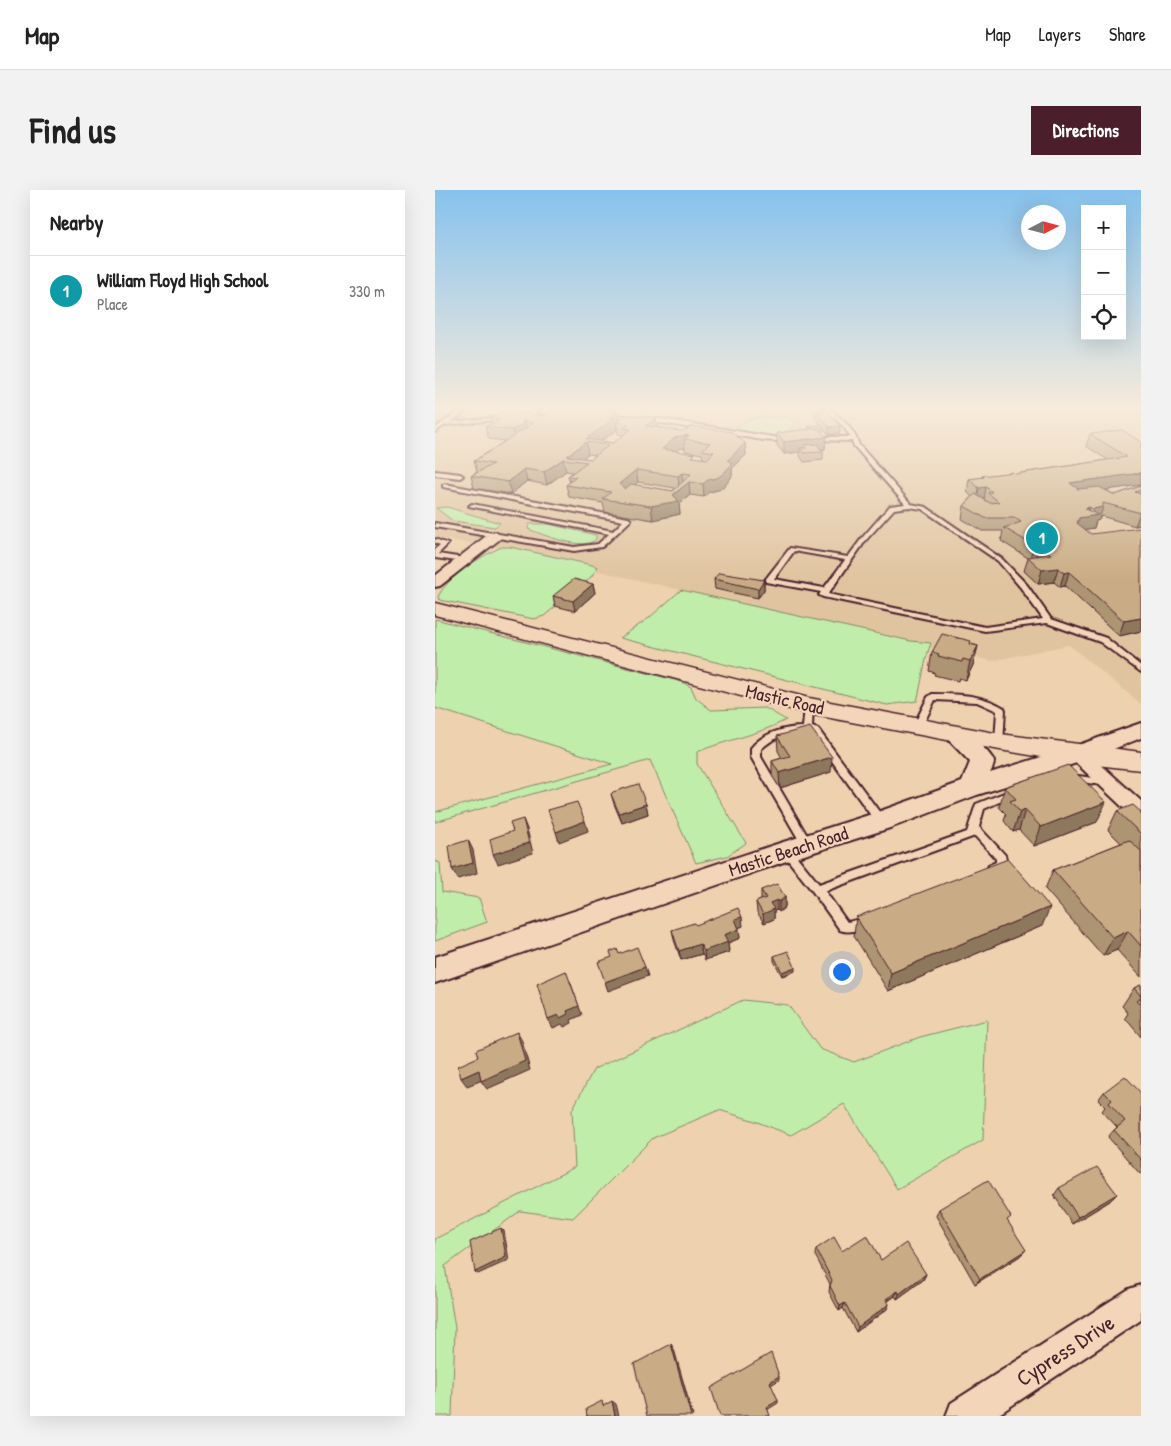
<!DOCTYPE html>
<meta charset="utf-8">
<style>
:root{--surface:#fff;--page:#f2f2f2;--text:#222;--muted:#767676;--line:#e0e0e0;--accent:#4a1f2b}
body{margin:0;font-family:"Patrick Hand",sans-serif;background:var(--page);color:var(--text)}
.controls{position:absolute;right:15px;top:15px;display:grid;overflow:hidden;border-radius:0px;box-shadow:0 5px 20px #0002}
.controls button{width:45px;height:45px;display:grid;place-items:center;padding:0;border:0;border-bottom:1px solid var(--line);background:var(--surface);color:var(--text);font:25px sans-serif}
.compass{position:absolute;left:586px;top:15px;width:45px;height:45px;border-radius:50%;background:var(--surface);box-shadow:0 5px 20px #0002;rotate:84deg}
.you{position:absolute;left:406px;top:781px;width:18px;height:18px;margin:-12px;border:4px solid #fff;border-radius:50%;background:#1a73e8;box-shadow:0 0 0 8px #1a73e833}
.badge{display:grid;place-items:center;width:32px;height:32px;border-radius:50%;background:var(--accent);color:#fff;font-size:16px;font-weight:700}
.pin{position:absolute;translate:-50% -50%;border:2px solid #fff;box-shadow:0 1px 5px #0006}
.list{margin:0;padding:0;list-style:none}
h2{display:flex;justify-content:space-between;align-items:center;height:65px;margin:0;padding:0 20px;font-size:21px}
h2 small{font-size:16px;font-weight:400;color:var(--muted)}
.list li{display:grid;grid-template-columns:32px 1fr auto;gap:15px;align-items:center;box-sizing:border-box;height:70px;padding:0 20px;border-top:1px solid var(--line)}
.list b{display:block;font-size:19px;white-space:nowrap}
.list p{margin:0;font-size:16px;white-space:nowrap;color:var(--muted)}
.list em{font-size:16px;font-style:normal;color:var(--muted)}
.icon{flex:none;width:28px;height:28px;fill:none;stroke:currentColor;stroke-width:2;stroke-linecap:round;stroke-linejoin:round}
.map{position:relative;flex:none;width:706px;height:1226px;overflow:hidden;border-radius:0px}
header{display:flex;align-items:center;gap:30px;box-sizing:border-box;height:70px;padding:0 25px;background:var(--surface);border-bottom:1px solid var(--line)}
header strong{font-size:24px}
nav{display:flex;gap:28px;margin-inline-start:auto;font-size:18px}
.intro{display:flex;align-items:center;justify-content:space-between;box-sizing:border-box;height:120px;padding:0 30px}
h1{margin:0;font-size:35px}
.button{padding:12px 22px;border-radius:0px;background:var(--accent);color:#fff;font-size:18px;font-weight:700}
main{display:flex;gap:30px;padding:0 30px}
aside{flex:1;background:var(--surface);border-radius:0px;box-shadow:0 5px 20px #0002}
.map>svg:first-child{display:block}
.built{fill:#e0c4a0}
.green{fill:#c0edaa;stroke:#85866a}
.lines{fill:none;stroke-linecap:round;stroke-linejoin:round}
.service-casing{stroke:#4a1f2b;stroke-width:4}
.minor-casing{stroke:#4a1f2b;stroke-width:4}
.tertiary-casing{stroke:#4a1f2b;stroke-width:4}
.secondary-casing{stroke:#4a1f2b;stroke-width:3}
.service{fill:#f3d6ba;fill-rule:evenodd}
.minor{fill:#f3d6ba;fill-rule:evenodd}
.tertiary{fill:#f3d6ba;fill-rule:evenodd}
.secondary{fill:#f3d6ba;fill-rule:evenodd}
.wall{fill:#ad9472;stroke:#4a1f2b;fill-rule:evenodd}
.shaded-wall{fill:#8d785d;stroke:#4a1f2b}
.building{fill:#c9ac85;stroke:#4a1f2b;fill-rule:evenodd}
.labels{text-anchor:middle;stroke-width:4.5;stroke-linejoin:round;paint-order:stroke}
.street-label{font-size:19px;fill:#4a1f2b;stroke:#f3d6ba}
.near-street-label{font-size:22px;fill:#4a1f2b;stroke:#f3d6ba}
</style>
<header>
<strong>Map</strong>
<nav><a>Map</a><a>Layers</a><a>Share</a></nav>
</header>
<div class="intro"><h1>Find us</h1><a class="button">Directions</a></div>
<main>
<aside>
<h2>Nearby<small></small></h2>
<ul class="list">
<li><span class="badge" style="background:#0f9aa8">1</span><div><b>William Floyd High School</b><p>Place</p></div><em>330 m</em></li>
</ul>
</aside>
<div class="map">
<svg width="706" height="1226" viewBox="0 0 706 1226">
<rect width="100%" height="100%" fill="#eed2af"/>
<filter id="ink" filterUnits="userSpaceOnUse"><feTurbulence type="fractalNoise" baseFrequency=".02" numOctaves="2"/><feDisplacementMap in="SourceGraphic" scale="10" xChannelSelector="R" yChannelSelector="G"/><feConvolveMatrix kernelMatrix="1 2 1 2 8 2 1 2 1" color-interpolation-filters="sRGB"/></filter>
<g filter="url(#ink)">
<path class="built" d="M0 218H706V514L634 455 556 471 54 356 0 348Z"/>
<path class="green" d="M329 226 352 228 362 232 349 244 338 246 300 239 310 231Z
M12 317 65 333 60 337 18 331 1 318Z
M94 334H113L161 345V349C149 362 107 344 93 339Z
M67 357H75L157 375 163 377 156 387 109 426 99 429 5 410 3 407C11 388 47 365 67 357Z
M246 400 476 451 496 453C489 472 487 492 482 511L452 515 185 448 214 428Z
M0 429 247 492 256 497 261 508 276 520 330 518 351 530C323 545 291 550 262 562V574L311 653 292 666 261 673 215 570 0 632V622L177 574 0 518Z
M0 671 5 673 7 702 44 708 52 732 0 751Z
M308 810 353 815 385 859 419 872 485 847 552 830 548 950 462 999 409 914 356 945 317 930 284 920 218 948 138 1028 85 1021 10 1076 20 1138 17 1226H0V1049L140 977 137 920 159 879Z"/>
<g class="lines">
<defs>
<path id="service" d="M29 218H35L16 232 68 227 71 229 10 235 0 242V238Z
M389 218H394C407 229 419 239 424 255L476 314 491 317 567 369 592 395 616 429 671 448 706 476V482L665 452 612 433 550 441 388 407 384 405 386 402 331 392 330 390 355 358 413 367 427 348 455 316 470 314 419 256 417 251 376 250 375 249 378 247H416L408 236ZM474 317 487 319 563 371 586 398 608 429 550 437 393 404 431 350 459 319ZM359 361 410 370 389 398 339 389Z
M170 224 233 230 357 250 354 252 328 250 233 234 168 227Z
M0 281 25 284 28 286 25 288 0 285Z
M10 294 193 328 196 330 167 357 139 361 0 337V333L139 357 163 354 174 344 34 316 37 314 178 341 188 331 8 297V295Z
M0 349 13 354 3 364 29 368 32 370 29 372 0 368V359L5 355 0 353Z
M497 504C522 504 547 504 569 518L570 520 568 554 565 555 560 552 562 521 542 512 500 510 486 539H480L478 537 493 507Z
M374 513 378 516 377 537 383 539 451 631 450 634H442L377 543C358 540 340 546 326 559V567L377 654 376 657H368L316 567V558C328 543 350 537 368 537L370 516Z
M636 585 673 590 678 593 673 596 633 590 631 588 633 586Z
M579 599 582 600 584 602 582 604 549 619 544 637 570 665 572 674 571 677 558 682 554 681 553 678 554 675 561 672V669L540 646 390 701 412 732C420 731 429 726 436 729L438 732 436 735C426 739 416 744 405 740L378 702 346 661 347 658H355L384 694 532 642 541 614Z"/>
<path id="minor" d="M60 342 67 346 65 349 5 396 0 397V386L55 343Z
M643 558 650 560 706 611V630L699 628 636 568 634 564 636 560Z
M706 1095V1130L561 1226H511L516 1213 694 1099Z"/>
<path id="tertiary" d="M706 533V548L651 570 542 605 455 638 360 668 0 793V767L342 654 437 624 527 592 535 572 508 544 511 539C516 537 521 536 526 539 533 542 558 565 559 572 559 576 557 579 555 583L635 558Z"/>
<path id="secondary" d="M0 413 374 508 565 544 706 562V580L643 573 565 560 374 524 0 425Z"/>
</defs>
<use href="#service" class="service-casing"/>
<use href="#minor" class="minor-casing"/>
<use href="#tertiary" class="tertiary-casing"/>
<use href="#secondary" class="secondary-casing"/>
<use href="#service" class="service"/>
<use href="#minor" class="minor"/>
<use href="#tertiary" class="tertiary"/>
<use href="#secondary" class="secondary"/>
</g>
<path class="wall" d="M109 218H139L140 220 184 230 221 228 222 237 310 253 311 265 297 279V286L289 297 283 300 274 302 269 307 255 305 244 314 245 324 218 330 170 322 168 313 134 307 131 295 135 292 133 286 138 282 131 281 112 295 92 291 76 304 39 298 36 286 42 282 39 271 70 251 54 249 50 237 57 234 55 228 76 223 101 225V223ZM181 235H182L183 244 189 245 178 253 166 251 182 240ZM250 258V261L267 264 268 269 261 268 240 261 243 259ZM153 264 161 265 156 269 147 268ZM203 292 240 298 238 301 200 295Z
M380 220 405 243 394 245 380 227Z
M374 236 389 245 391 247 390 259 386 260 388 262V270L369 272 365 266V262L349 264 342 255V243L374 239Z
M655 244 706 252V295L670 300 680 305 706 296V335L700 336 666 326 664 330 661 331 659 338 650 339 706 441 684 446 630 396 625 397 619 392 603 394 589 381 593 368 566 351 568 341H547L527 329 529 316 537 307 532 302 534 289 546 288 547 286 580 284 673 270 651 256Z
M279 389 329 390V400L323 408 280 399Z
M158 394 160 403 140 421 120 416 118 406Z
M536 454 543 456 538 475 531 490 524 488 523 491 499 485 500 483 494 481 497 462Z
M342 546 396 582 345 598 337 586V571L347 568 343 561Z
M570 597 662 632 599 656 584 640 578 642 569 631 571 624 564 617Z
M176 604 211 614 213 624 187 633 179 614Z
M682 621 706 622V787L682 760 668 766 610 699 618 680 686 653 673 640Z
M326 700 350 707V717L344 722 342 720 339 721V729L329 733 322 722 321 712 326 710Z
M421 727 607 736 453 801 419 746Z
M261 735 308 736 303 738 305 748 293 753 294 762 270 770 267 764 246 770 239 750 237 740Z
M339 766 360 781 347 786 339 771Z
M706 795V847L690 828 693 823 687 816 699 798Z
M669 902 706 903V983L705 984 673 947 679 940 682 937 667 921 670 917 663 910Z
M624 998 682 1004 675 1011 637 1034 619 1005Z
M504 1019 585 1066 540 1094 501 1026Z
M381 1059 407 1061 446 1070 491 1084 488 1090 462 1109 460 1106 452 1112 454 1114 452 1119 421 1142 408 1118 404 1121 394 1102 395 1094 380 1065Z"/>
<path class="shaded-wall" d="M133 218H139L141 225 129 221Z
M183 221 184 232H181L182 240 163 253 151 249 174 228Z
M221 228 222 240 211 236Z
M89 231V233H90L93 244 80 252 77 240Z
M405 236V243L394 245V237Z
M252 245V250L249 249 250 258 243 259 228 271 227 259 241 247Z
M391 247 390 259 371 262V258L370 255V262L365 258V262L349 264V252Z
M151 252 153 264 144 271 132 266Z
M310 253 311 265 297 279V286L289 297 283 300 274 302 269 307 268 294Z
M128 269 131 281 112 295 109 282Z
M89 279 92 291 76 304 73 292Z
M201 280 203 292 186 307 184 294Z
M247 283 248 296 244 299 243 286Z
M706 283V295L631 306 635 293Z
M254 292 255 305 244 314 245 324 218 330 216 316 238 305Z
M551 297 549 310 542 311 544 298Z
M654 317 651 327 656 326 658 319 668 317 664 330 661 331 659 338 640 341 644 328 650 319Z
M705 323H706V335L700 336Z
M604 354 601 367 595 369 598 355Z
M623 378 619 392 603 394 607 380Z
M634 382 630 396 625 397 629 383Z
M329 390V400L323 408V399Z
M158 394 160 403 140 421 138 411Z
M706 428V441L684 446 689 431Z
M543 456 538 475 531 490 535 471Z
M397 567 396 582 345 598 344 583Z
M671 612 662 632 599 656 606 637Z
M211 614 213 624 187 633 184 623Z
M590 620 584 640 578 642 585 622Z
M88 629 92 639 98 663 63 674 58 664Z
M150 631 153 641 124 652 121 642Z
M33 650 38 660 42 683 23 689 17 679Z
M350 707V717L344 722V712Z
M342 710V720L339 721V729L329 733 328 724 335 713Z
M615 717 607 736 453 801 456 783Z
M307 727 308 736 300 739V729Z
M304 739 305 748 293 753 294 762 270 770 269 761 289 745Z
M693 741 682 760 668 766 678 748Z
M265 754 267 764 246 770 244 761Z
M210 777 213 786 173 801 170 792Z
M360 777V781L347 786V782Z
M135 791 147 825 136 830 137 833 129 837 127 834 118 838 113 829 132 821Z
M82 842 87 851 95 880 52 899 46 891Z
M44 880 50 889 32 896 26 888Z
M682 1004 675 1011 637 1034 643 1027Z
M66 1038 69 1041 74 1070 43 1084 40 1082Z
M591 1060 585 1066 540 1094 545 1089Z
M491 1084 488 1090 462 1109 464 1104Z
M463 1101 460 1106 448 1114 451 1109Z
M410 1113 408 1118 404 1121 405 1116Z
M454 1114 452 1119 421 1142 423 1137Z
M236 1154 239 1159 258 1226H256Z
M344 1186V1190L336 1195 335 1192Z
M343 1210V1213L332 1220V1217Z
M177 1211 181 1214 184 1226H180Z"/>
<path class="building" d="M109 218H133L129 221 137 222 143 218H163L183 221 174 228H180L151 249 178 253 196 239 188 238 194 234 181 232 191 225 221 228 211 236 246 241 251 240 256 236 297 242 310 253 293 270 297 274 288 284 282 288 273 290 268 294 254 292 238 305 244 311 216 316 168 309 176 302 131 295 141 287 133 286 152 272 128 269 109 282 89 279 73 292 36 286 58 274 39 271 99 233 89 231 87 232 90 233 77 240 50 237 65 230 55 228 67 222 76 223 78 222 109 226 112 225 101 223ZM252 245 254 246 249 249 275 253 267 260 279 262 272 269 257 267 260 264 227 259 241 247ZM151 252 174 255 156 269 132 266ZM201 280 243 286 247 283 256 284 238 301 196 294 190 299 184 294Z
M391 219 405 236 394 237 380 220Z
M384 235 389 241H386L383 238 377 239 374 236Z
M383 238 391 247 349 252 342 243Z
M687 240 706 252V283L635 293 643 299 664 297 680 305 706 296V300L700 302 706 304V323L668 313V317L658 319 654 317 650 319 663 325 644 328 642 333 656 344 706 338V428L689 431 634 382 629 383 623 378 607 380 593 367 616 364 604 354 598 355 569 338 586 332 580 328H550L529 316 540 304 555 313 564 312 553 303 557 302 551 297 544 298 534 289 549 287 547 286 578 282 580 284 692 267 655 244Z
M382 254 388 262 369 263 365 258H371L370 255Z
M284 383 329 390 323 399 279 389Z
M139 389 158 394 138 411 118 406Z
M507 444 536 451 535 454 543 456 535 471 528 469 527 472 503 466 504 464 497 462Z
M375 537 397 567 344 583 337 571 355 566 342 546Z
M633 575 671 612 606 637 590 620 585 622 575 611 581 609 570 597Z
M203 594 211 614 184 623 176 604 178 602Z
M142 612 150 631 121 642 113 620Z
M698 615 706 622V644L682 621Z
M88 629 94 653 58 664 55 649 78 641 75 633Z
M33 650 38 673 17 679 14 656Z
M694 650 706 661V756L693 741 678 748 618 680Z
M573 669 615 717 456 783 421 727Z
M342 694 350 707 344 712 342 710 335 713 339 719 328 724 321 712 331 708 326 700Z
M303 718 307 727 300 729 304 739 289 745 293 752 269 761 265 754 244 761 237 740 259 733 261 735Z
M202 757 210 777 170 792 163 772 177 767 175 762 182 759 184 764Z
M353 761 360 777 347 782 339 766Z
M131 781 144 816 132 821 133 824 125 828 123 825 113 829 102 794Z
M706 795V806L699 798Z
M706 808V816L701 811Z
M82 842 90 871 46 891 44 880 26 888 23 876 43 867 41 860Z
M690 886 706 903V970L679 940 690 931 674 913 677 910 669 902Z
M662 977 682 1004 643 1027 624 998Z
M553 990 576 1027 572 1030 591 1060 545 1089 504 1019Z
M66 1038 71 1067 40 1082 35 1052Z
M432 1045 446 1070 471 1053 491 1084 464 1104 463 1101 451 1109 454 1114 423 1137 410 1113 405 1116 395 1096 397 1090 381 1059 399 1047 407 1061Z
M236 1154 256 1226H212L199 1174Z
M336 1163 344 1186 335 1192 343 1210 332 1217 335 1226H285L276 1198Z
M167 1211 168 1216 177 1211 180 1226H151H152L151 1219Z"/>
</g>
<linearGradient id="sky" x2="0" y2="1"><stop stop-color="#86c2ed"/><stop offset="0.56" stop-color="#f7ebdb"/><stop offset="1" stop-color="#f7ebdb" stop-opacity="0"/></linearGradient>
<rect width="706" height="390" fill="url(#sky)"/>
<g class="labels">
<g class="street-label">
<text transform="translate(350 509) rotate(13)" y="7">Mastic Road</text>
<text transform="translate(353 661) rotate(-18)" y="7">Mastic Beach Road</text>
</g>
<g class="near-street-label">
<text transform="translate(630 1160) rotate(-33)" y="8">Cypress Drive</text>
</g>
</g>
</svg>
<div class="controls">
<button>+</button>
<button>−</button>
<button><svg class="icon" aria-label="locate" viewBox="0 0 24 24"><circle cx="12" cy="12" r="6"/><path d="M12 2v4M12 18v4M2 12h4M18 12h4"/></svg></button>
</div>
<svg class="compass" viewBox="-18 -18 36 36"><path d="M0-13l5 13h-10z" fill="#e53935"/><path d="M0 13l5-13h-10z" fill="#767676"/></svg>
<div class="you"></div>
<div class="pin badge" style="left:607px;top:348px;background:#0f9aa8">1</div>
</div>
</main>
